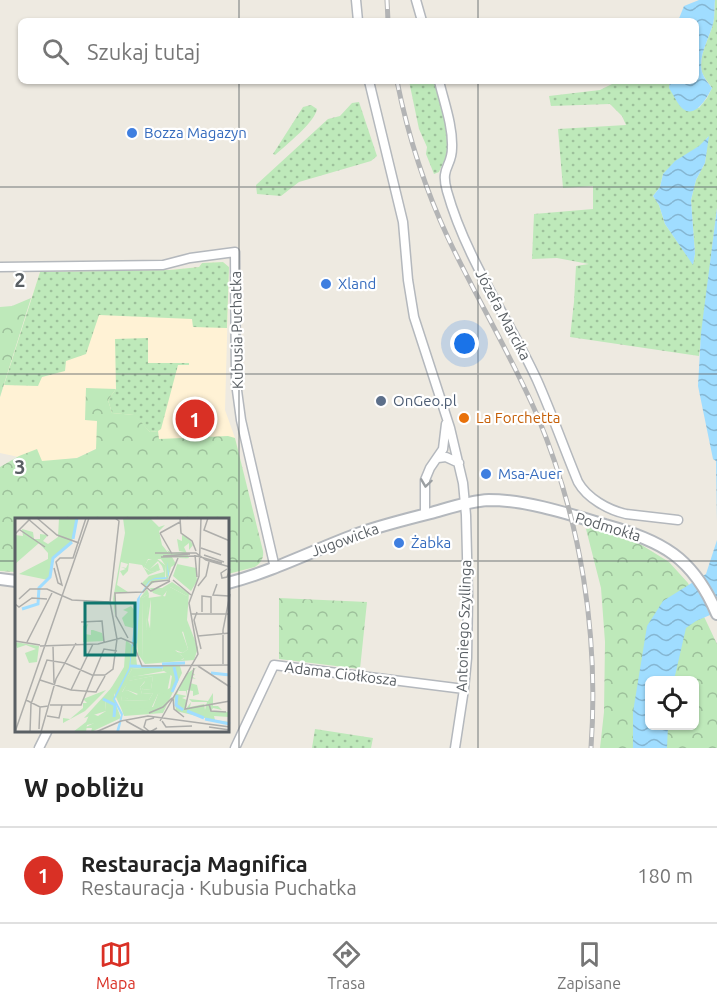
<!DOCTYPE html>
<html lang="pl">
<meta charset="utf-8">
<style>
:root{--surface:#fff;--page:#f6f6f6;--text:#222;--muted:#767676;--line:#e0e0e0;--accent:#d93025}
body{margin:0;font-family:Ubuntu,sans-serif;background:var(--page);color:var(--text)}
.controls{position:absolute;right:18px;bottom:18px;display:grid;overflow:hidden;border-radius:9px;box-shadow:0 2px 4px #0004}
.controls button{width:54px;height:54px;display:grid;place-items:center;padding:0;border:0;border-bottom:2px solid var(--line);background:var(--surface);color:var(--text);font:30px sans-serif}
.you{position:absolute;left:465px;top:344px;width:21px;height:21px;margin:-15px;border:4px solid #fff;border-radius:50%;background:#1a73e8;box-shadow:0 0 0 9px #1a73e833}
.badge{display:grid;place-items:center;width:39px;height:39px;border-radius:50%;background:var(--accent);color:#fff;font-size:20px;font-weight:700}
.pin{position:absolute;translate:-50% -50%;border:3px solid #fff;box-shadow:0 2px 6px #0006}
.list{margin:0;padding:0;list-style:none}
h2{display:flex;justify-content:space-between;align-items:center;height:78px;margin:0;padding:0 24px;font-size:26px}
h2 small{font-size:20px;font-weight:400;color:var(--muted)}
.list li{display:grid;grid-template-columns:39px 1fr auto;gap:18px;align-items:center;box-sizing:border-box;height:96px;padding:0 24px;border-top:2px solid var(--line)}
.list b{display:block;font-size:22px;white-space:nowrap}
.list p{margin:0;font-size:20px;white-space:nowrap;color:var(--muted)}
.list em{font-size:20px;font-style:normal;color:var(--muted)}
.icon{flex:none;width:33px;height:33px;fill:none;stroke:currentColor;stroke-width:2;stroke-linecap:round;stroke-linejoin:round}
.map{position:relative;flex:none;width:717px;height:748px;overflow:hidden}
.search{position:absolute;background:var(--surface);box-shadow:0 2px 4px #0004;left:18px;right:18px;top:18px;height:66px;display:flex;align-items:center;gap:15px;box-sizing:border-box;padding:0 21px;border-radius:9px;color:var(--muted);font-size:22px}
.sheet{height:174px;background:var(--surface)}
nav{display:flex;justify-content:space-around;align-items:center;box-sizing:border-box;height:84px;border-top:2px solid var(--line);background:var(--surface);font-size:16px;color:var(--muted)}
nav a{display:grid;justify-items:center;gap:3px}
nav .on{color:var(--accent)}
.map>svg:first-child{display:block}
.commercial{fill:#fff2d5}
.grass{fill:url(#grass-dots);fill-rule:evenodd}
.forest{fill:url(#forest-crowns);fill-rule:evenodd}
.water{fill:url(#water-waves)}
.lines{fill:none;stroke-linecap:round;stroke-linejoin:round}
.minor-casing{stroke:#b4b8bd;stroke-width:11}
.tertiary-casing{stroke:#b4b8bd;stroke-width:14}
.minor{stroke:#fff;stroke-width:8}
.tertiary{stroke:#fff;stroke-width:10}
.rail-casing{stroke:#b3b4b5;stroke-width:5}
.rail{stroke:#fff;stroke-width:3;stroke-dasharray:9;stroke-linecap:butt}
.oneway{stroke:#9b9fa2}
.grid{fill:none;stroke:#595f64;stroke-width:1.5;stroke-opacity:0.55}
.shop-dot{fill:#3f7fe0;stroke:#fff;stroke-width:2}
.service-dot{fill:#5c6f8a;stroke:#fff;stroke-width:2}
.food-dot{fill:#e8710a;stroke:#fff;stroke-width:2}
.labels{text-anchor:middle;stroke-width:4.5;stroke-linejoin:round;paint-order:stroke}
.shop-label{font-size:15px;fill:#366cbe;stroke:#fff;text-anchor:start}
.street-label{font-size:15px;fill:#595f64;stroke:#fff}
.service-label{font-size:15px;fill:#4e5e75;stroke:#fff;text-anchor:start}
.food-label{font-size:15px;fill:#c56008;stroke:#fff;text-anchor:start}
.inset-river{fill:none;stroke:#a0ddff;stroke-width:3}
.inset-road{fill:none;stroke:#aeaeab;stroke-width:1.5}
.view{fill:#0f766e;fill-opacity:0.15;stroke:#0f766e;stroke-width:3}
.inset-edge{fill:none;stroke:#595f64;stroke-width:3}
.grid-label{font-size:20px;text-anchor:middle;font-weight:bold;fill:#595f64;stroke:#fff;stroke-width:4.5;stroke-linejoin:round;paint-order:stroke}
</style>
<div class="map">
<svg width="717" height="748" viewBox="0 0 717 748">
<defs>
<pattern id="grass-dots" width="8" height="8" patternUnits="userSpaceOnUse" patternTransform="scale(1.5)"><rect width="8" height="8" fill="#bee9ba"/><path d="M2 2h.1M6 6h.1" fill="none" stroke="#9dc09b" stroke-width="1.8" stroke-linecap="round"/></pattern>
<pattern id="forest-crowns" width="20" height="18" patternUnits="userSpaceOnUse" patternTransform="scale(1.5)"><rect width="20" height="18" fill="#bee9ba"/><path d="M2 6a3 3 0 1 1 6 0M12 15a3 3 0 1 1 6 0" fill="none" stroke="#9dc09b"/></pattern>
<pattern id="water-waves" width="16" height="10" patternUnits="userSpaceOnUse" patternTransform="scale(1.5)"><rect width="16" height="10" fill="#a0ddff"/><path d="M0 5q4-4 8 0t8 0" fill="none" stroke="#85b6d2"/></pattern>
</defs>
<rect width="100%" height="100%" fill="#eeeae1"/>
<path class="commercial" d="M223 262 229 267 225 410 235 438 263 556 259 564 255 567 228 574V520L96 449 77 458 42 462 0 453V397L40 272 170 270 199 267 202 263Z"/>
<path class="grass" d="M715 0H717V208L699 356 570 337 574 302 576 266 589 264 557 258 532 259 534 214 593 209V186L563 188 558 129 626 125 622 116 610 104 551 106 549 96 600 90 618 81H670L669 88 699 108 707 98 712 88C709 83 704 78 702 72 698 56 709 39 713 24 715 17 714 8 715 0ZM708 137 705 163 696 180 691 200 695 254 693 264 665 224 659 205 653 196 660 187 663 174 700 146Z
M409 81H435C440 99 454 137 447 155 445 161 441 166 439 172L434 174 426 154 427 147 419 129Z
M359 102 377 156 371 161 299 182 281 196 257 194 256 185 328 119 340 116 352 103Z
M311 105 317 109C315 122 286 145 275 155L273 154 303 107Z
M223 262 229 267 227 328 193 327 192 319 99 315 86 354 66 361 65 371 42 377 38 386 4 385 40 272 170 270 199 267 202 263Z
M148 338V363H189V365H178L161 429 158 431 150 432 134 415 112 413 108 400 116 389 115 339Z
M315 729 373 738 371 748H312Z"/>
<path class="forest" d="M31 298 0 397V307L12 306Z
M86 388 116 389 108 400 112 413 135 415 150 432 158 431 159 439 228 436 235 438 263 551C264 558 261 563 255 567L228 574V520H16V572L0 571V467L19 456 37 449 42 461 77 458 96 449 97 421 85 420Z
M591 528 640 544 669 562 688 583 717 644V748H600L604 712 605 642 601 588 586 529ZM650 680H694V726H650Z
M279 598 367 602 360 669 279 659Z"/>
<path class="water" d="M699 0H715C714 8 715 17 713 24 709 39 698 56 702 72 704 78 708 83 712 88 708 96 696 119 683 109 678 105 673 94 669 88L670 81H696V21H678L684 6Z
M709 136 705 163 696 180 691 200 695 254 693 265 665 224 659 205 653 196 660 187 663 174 675 161 699 146Z
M717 208V521L716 461 713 459 698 386 701 333Z
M717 540V612L696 621 686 628 674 680H650V726H668L667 748H633V712L647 626 663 601 706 574Z"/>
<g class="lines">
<defs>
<path id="minor" d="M356 0 358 21
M416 0 422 21
M369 81 403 222 408 280 414 317 450 428 463 483 466 515 468 596 467 658 464 689 455 748
M439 81C444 102 453 126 452 148 452 167 440 167 447 191 466 259 508 317 537 380 552 414 564 448 578 482 587 498 608 510 626 514L678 520
M0 267 163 265 190 258 235 252 236 383 241 420 275 568
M438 458 446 457 459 463
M425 514V480L430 468 443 449 446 424
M39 748 47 732
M235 748 274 665 464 689"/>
<path id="tertiary" d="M0 579 16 581
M228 583C274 571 316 549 360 533 383 525 407 519 431 513 449 508 469 501 489 500 527 500 569 514 605 525 662 541 693 557 717 614"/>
</defs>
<use href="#minor" class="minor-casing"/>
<use href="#tertiary" class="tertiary-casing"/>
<use href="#minor" class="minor"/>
<use href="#tertiary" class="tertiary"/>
<defs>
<path id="rail" d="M387 0 388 21
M397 81C408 136 425 189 449 240 477 299 511 355 537 415 581 520 599 634 591 748"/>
</defs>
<use href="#rail" class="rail-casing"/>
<use href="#rail" class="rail"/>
</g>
<defs><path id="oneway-chevron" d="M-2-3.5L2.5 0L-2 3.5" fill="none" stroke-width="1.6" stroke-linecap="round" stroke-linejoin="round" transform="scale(1.5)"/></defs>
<use class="oneway" href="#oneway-chevron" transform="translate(426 483) rotate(98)"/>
<path class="grid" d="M239 0V21M478 0V21M239 81V748M478 81V748M0 187H717M0 374H717M0 561H16M228 561H717"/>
<g class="shop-dot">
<circle cx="132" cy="133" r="6"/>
<circle cx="326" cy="284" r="6"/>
<circle cx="486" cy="474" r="6"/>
<circle cx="399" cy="543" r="6"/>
</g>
<circle class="service-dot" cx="381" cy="401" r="6"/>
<circle class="food-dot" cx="464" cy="418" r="6"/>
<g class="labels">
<g class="shop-label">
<text x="144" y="138">Bozza Magazyn</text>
<text x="338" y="289">Xland</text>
<text x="498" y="479">Msa-Auer</text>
<text x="411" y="548">Żabka</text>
</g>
<g class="street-label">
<text transform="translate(503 315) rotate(62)" y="5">Józefa Marcika</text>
<text transform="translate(237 330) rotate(-91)" y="5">Kubusia Puchatka</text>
<text transform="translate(608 527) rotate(17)" y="5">Podmokła</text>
<text transform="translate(345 540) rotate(-20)" y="5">Jugowicka</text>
<text transform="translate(464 626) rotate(-88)" y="5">Antoniego Szyllinga</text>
<text transform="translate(341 674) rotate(7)" y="5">Adama Ciołkosza</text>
</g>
<g class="service-label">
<text x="393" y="406">OnGeo.pl</text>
</g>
<g class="food-label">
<text x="476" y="423">La Forchetta</text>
</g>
</g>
<g transform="translate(15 518)">
<rect width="214" height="214" fill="#eeeae1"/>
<path d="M108 0H135L144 9 150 7 144 13 147 27 155 37 152 32 158 35 169 33H164L162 21 167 23V17L174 20 178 27 174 32V25L169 29 174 40 164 41 162 46 181 50 182 63 176 73 158 58 164 41 171 40 157 39 161 46 156 49 153 61 141 63 127 73 138 61 151 60 150 47 146 41H133L129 50 136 54 147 51 133 57 127 47 114 45 113 53 108 58 105 53 111 51 106 49 111 50 113 46 106 44 102 67 113 74H100V97L98 81 110 15ZM153 68 172 78V111L167 114 173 131 168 135 160 132 169 140 166 142 128 143 127 80 134 76 131 111 135 113 136 81 150 79ZM119 85H122L118 110 110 108 107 100 113 94 108 92 116 88 119 92ZM147 148 148 153V148H165L167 155 148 195 109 198 106 190 138 189 143 176 155 170 157 158 149 153 112 160 117 151ZM182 149 177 154 180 157 176 158 181 161 176 160 175 165 182 167 184 176 178 178V173L172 172V178L171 173H164L165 169 162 176 172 178 167 180 172 182 171 191 176 184 175 189 189 186 190 192 192 184H177L174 181 193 183 198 175V188H203L207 192 198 190 196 193 214 194V199L199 198 200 202 214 204V199V206L161 193 159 179 171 156ZM138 158 136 171 127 172 130 163 125 169 127 176 138 175 134 182 106 183 107 177 113 181 123 176 112 172 107 175 113 163ZM98 168 90 182 91 193 69 200ZM101 187 106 200 76 214 77 210H69L89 200Z" fill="#bee9ba"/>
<path d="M141 40 150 47V60H141L130 68 127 65 134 58 149 54 147 48 143 43 135 51 143 45 145 52 136 54 129 49 133 42ZM157 64 174 75 172 102 183 130 179 142 130 146 123 136 121 109 125 80 132 71 134 76 127 80 128 142H166L169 141 166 137 155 133 168 135 173 131 166 106 171 111 172 78 155 69 148 78 153 79 156 81H136L133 102 137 119 131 111 133 80 147 78 138 75 135 70H147ZM73 106 70 116 76 117V112H78L87 115 89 123 68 124V108ZM111 122 120 130 122 147 127 150 117 151 113 159 156 154 152 175 143 176 136 191 106 190 99 175 101 187 90 203 72 207 71 214H58L71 204 75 195 83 198 91 193 90 180 109 149ZM138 158 136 171 127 172 131 163 125 169 127 176 138 175 134 182 106 183 107 178 115 182 124 178 112 172 107 174 114 163ZM0 124 24 128 22 144 14 145 10 135 21 131 11 127 2 130ZM91 172 70 193 48 205V200L55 201 68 190V185H72L68 181Z" fill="#bee9ba" fill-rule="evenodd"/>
<path d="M44 0H62L57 24 38 41 36 58 33 62 4 56 33 41V35L24 25 0 46V17L8 18 7 11 18 14 19 21H25V16L33 17 28 23 33 26 43 19Z" fill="#bee9ba"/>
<path d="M152 43 154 56 153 59 150 61H140L135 63 125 78 122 125 117 129 115 151 100 181 108 196 104 214H101L106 197 98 181 114 150 122 81 134 63 140 60 153 59Z" fill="#a0ddff"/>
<path class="inset-river" d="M58 21 62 0M7 91 23 86 24 70 35 59 38 40 57 24M147 146 170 145M115 148 148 149M196 155 215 157M157 174 162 162 159 149M162 177 161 187 168 192M88 181 100 187 99 199M172 193 189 200M190 201 215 206"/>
<path class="inset-road" d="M12 0 33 18M22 0 42 17 64 25M165 0 166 15 177 23 181 33M193 0 189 12 215 23M5 12 30 29M145 15 157 36M145 15 165 4M0 16 16 0M186 30 206 37M140 35H181L191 42 215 49M180 37 182 59M189 37 209 44M148 38 175 36M146 39 182 38 207 45M39 50 43 65 47 67 41 44 45 40H58L71 0M212 51 206 55 207 60 212 59 215 51M154 61 163 40M158 62 176 77M126 65 136 73 155 63M202 66 198 77 214 78M183 68 191 58 194 44M4 81 15 71H32L57 82 94 84M0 86 4 89 17 80 32 81M182 94 179 102 186 131M187 94V78L196 79V95M176 96H215M66 104 87 103 89 124M183 118 215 115M113 120 101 98 100 75 128 74 137 64 155 62M0 123 25 127M12 124 37 75M25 128 83 126 106 120 118 125 127 148 215 147M38 128 39 165M208 146V112L215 76M183 148 215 169M179 150 170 191 215 183M25 162 56 172 81 174 90 158M56 172 78 126M158 179 159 191 169 199M11 182 25 189 34 188M194 186 196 193 211 194M35 187H66L89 131 102 133M134 195 148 189 157 180M32 198 44 200 47 187M139 200 131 202 129 209 135 214 142 210M111 203 131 214M145 203 183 136 174 85 184 58 186 0M147 203 151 209 177 208M194 209 215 212M24 211 25 189M0 214 74 0M15 214 16 186 32 142 50 145 77 157H90L98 151 102 121 95 84 104 3 100 0M26 214 41 161 61 125M81 214 106 203 133 198 215 209"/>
<path class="view" d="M70 85H120V137H70Z"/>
<rect width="214" height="214" class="inset-edge"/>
</g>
<g class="grid-label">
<text x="20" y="287">2</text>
<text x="20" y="474">3</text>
</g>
</svg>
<div class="controls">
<button><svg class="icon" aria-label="locate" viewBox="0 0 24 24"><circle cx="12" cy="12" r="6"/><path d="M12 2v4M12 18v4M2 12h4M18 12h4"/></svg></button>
</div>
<div class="you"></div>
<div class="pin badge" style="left:195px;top:419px">1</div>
<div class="search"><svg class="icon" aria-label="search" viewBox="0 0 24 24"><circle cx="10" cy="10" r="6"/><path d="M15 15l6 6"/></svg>Szukaj tutaj</div>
</div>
<section class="sheet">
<h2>W pobliżu<small></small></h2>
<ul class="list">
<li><span class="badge">1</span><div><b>Restauracja Magnifica</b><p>Restauracja · Kubusia Puchatka</p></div><em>180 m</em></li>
</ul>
</section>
<nav>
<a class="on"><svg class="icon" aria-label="map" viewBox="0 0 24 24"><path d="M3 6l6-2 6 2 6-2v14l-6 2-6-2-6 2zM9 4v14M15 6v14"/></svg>Mapa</a>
<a><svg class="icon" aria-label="directions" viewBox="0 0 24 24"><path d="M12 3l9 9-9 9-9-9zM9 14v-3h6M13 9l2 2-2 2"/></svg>Trasa</a>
<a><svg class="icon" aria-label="saved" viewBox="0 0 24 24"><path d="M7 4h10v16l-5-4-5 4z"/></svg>Zapisane</a>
</nav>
